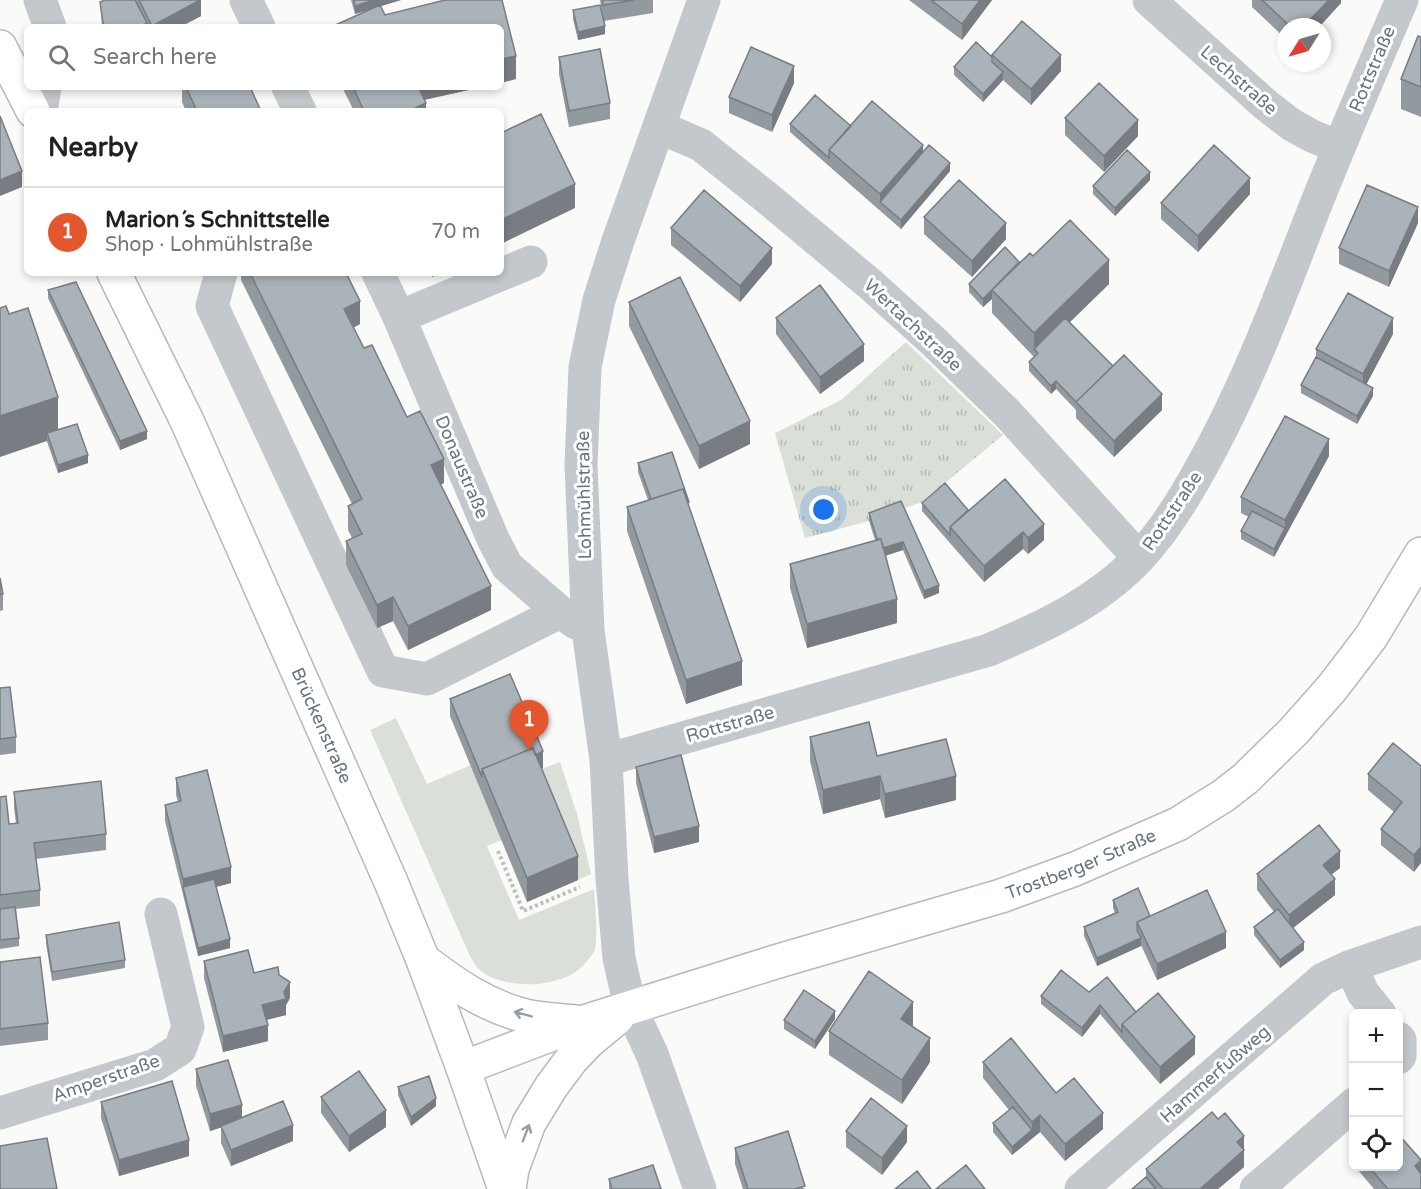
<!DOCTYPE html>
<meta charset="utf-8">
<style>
:root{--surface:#fff;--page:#f2f2f2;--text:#202124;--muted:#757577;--line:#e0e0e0;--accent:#e4572e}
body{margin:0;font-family:"Varela Round",sans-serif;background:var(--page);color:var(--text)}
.controls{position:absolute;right:18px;bottom:18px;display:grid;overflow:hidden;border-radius:9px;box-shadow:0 3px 9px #0003}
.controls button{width:54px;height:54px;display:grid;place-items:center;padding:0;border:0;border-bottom:2px solid var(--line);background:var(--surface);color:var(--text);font:30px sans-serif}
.compass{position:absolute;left:1277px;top:18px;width:54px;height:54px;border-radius:50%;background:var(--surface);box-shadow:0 3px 9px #0003;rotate:233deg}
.you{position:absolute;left:824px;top:510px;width:21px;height:21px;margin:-15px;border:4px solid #fff;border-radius:50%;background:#1a73e8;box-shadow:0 0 0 9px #1a73e833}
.badge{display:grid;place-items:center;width:39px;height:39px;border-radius:50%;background:var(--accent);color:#fff;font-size:20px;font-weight:700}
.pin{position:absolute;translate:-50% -50px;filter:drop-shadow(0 2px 3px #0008)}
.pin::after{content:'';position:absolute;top:32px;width:21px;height:18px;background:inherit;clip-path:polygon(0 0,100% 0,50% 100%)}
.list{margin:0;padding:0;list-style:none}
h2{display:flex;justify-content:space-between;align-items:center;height:78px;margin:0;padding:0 24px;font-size:26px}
h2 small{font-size:20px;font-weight:400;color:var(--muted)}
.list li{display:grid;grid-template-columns:39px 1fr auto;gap:18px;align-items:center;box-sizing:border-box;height:90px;padding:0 24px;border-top:2px solid var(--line)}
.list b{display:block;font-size:22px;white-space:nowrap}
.list p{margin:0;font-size:20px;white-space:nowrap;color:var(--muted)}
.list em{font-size:20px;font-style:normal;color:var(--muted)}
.icon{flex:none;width:33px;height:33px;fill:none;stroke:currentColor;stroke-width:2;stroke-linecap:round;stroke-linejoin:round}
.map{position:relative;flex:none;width:1421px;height:1189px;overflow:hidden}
.search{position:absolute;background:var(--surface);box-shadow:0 3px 9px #0003;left:24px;top:24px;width:480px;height:66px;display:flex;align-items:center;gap:15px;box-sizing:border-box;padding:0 21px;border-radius:9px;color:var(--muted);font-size:22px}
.panel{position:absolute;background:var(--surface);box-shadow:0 3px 9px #0003;left:24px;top:108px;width:480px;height:168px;border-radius:9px}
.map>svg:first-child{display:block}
.grass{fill:url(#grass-tufts)}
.green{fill:#dadfd7}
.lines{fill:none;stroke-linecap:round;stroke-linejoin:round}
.major-casing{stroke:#b5babe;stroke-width:36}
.path{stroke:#bbbfc2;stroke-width:4;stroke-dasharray:3 3;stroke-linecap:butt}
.minor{stroke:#c3c8cc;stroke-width:33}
.major{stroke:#fff;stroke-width:33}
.wall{fill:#929a9f}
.shaded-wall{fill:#777d82}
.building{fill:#aab3b9;stroke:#777d82;stroke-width:1.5}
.oneway{stroke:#939fa8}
.labels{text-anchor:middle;stroke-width:6;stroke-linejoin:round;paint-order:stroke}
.street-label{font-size:18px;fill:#657683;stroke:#fff}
</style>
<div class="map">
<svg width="1421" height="1189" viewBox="0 0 1421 1189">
<defs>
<pattern id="grass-tufts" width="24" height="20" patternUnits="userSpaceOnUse" patternTransform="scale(1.5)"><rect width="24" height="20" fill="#dadfd7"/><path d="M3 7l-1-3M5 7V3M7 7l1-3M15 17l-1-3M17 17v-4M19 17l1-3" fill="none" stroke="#b4b9b4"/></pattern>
</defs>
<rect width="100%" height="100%" fill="#fafaf8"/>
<path class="grass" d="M906 342 1003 435 922 502 869 521 805 538 775 433 841 400Z"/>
<path class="green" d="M396 718 427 784 471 765 502 840 487 846 519 920 594 889C595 904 598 936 595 949 594 953 590 957 587 961 567 989 507 991 481 971 476 967 473 961 470 956L370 730Z
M560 762 577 814 591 874 578 880 533 772Z"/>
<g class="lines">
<defs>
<g id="major">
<path d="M0 47 33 111"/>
<path id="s1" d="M114 273 187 421 391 882 423 960 463 1068 505 1189"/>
<path d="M423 960C456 985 484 1005 525 1016 541 1020 560 1020 576 1022"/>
<path id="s2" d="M463 1068 581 1023 775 962 1001 896 1075 869 1178 824 1223 796 1245 779 1294 731 1332 688 1371 637 1421 554"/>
<path d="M509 1189 512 1169 529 1123 551 1087 571 1060 589 1041 617 1018"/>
</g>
</defs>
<use href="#major" class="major-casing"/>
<path class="path" d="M498 851 523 911 580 887"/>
<path class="minor" d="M40 0 50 27
M246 0 259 27
M1149 0 1266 105 1292 125 1312 136 1338 147
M288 87 300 111
M41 111 45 87
M659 127 701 145 766 197 870 284 933 341 1007 413 1139 558
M221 273 212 306 383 671 427 679 560 612
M378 273 399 317 493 539 507 566 560 612 576 623
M399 317 531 262
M606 760 989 650C1043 627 1097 602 1138 559 1164 532 1184 499 1202 466 1244 391 1275 310 1306 230 1336 152 1369 76 1402 0
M1351 966 1363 993 1380 1014
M1398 1038 1400 1040V1056L1398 1058
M0 1113 155 1065 180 1049 188 1027 161 914
M700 1189 652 1054 630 1007 619 958 612 879 606 760 588 630 581 465 585 367 599 300 618 241 704 0
M1081 1189 1323 979 1351 966 1421 942
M1256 1189 1274 1174 1354 1104"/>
<use href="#major" class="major"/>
</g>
<path class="wall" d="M105 0H201V16L180 27H102L100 2Z
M351 0H401L381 6 385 15 516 79 331 27 368 10 355 14Z
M600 0H653V13L604 21 605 34 578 40 573 19V10L603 18Z
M909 0H992L962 40Z
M1252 0H1341V3L1319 27H1286V39L1252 7Z
M1421 37V117L1401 109V79Z
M992 55 1061 71 1031 105 1003 80 983 102 954 75V67L992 57Z
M559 57 610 103V119L569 127 559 74Z
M794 83 772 132 729 113V97Z
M182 87H250L261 111H186L182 102Z
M342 87H482L424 100 426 111H354Z
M1065 118 1138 136 1104 172 1065 135Z
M790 124 851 126 923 153 950 171 901 229 790 132Z
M1150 180 1115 216 1093 194V186Z
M1250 194 1198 252 1161 219V203Z
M924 217 1006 239 972 277 924 234Z
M1418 223 1389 287 1339 264V248Z
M671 228 772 264 740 302 671 245Z
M1033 256 1109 284 1070 322 1113 366 1162 410 1114 457 1076 418V410L1056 389 1051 394 1029 371V362L1034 357 992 313V299L983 307 969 292V284Z
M241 273H346L360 324 353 328 364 348 407 417 444 483 441 484 491 610 408 650 393 621 377 628 346 565V541L352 538 348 530V506L352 504 241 280Z
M48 290 147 439 120 450 48 298Z
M629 302 750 444 699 469 629 326Z
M0 308 58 430 88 463 58 473Z
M776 318 864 361 820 394 776 334Z
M1393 334 1366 384 1373 396 1357 424 1301 393V385L1316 357V349Z
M1329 456 1274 557 1241 539V531L1249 517 1241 513V497Z
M638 463 689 507 742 685 686 704 627 531V507L648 500 638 472Z
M901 501 939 593 924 599 903 550 885 556 897 623 807 648 790 588V564L875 540 869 521V513Z
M922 503 968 510 1044 540 1028 554 1023 549 984 582 922 511Z
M0 578 3 594V610L0 611Z
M0 688 16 737V753L0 755Z
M450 699 543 768H541L578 880 527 902 450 716Z
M810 737 877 756 956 800 885 818 880 799 823 814 810 761Z
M1421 766 1414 872 1381 845V829L1394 812 1368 790V774Z
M636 767 699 842 654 853 636 783Z
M176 778 231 883 216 887 230 948 198 956 165 821V805L178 802 176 795Z
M14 792 106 834V850L36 859 40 890V906L16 909 19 938V946L0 949V797L9 824 16 823 14 808Z
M1340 868 1331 875 1335 895 1293 928 1304 950 1280 968 1254 935V927L1274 912 1257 890V874Z
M1113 900 1150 916 1226 948 1157 980 1141 945V946L1097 966 1084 936V927L1115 913 1113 908Z
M46 935 125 960V968L52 981 46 943Z
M204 961 254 973 279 975 290 998 286 1005V1015L266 1020 268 1041 223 1052 204 978Z
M0 962 48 1023V1040L0 1046Z
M1089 992 1136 1012 1195 1054 1160 1084 1100 1014 1082 1037 1041 1004V996Z
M835 1019 815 1049 784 1029V1020Z
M913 1025 912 1026 930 1062 902 1104 829 1055V1031Z
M983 1062 1056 1093 1103 1129 1065 1161 1040 1132 1012 1155 993 1132V1123L1009 1110 983 1078Z
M196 1069 242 1118 293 1141 231 1166 221 1143V1127L210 1131 196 1086Z
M398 1087 436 1106 411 1126 398 1095Z
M321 1097 386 1127 349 1152 321 1113Z
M101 1102 189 1156 119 1176 101 1118Z
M1218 1119 1244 1136V1167L1218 1189H1132L1146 1177V1169Z
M846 1131 907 1142 882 1175 846 1147Z
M735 1148 805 1189H743L735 1164Z
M1358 1167H1398L1421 1189H1374L1358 1170Z
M609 1179 661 1189H609Z"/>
<path class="shaded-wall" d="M200 0H201V16L180 27H152V26Z
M374 0H401L355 14V6Z
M980 0H992L962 40V24Z
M1329 0H1341V3L1319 27H1303Z
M605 26V34L578 40V32Z
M1061 55V71L1031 105V89Z
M516 56V79L501 83V59Z
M794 66V83L772 132V115Z
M1003 72V80L983 102V94Z
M414 87H482L414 102Z
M426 103V111H409Z
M1138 120V136L1104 172V156Z
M923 145V161L880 202V194Z
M950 163V171L901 229V220Z
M22 171V187L0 196V180Z
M1150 172V180L1115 216V208Z
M1250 178V194L1198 252V236Z
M575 184V208L501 244V220Z
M1418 207V223L1389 287V271Z
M1006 223V239L972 277V261Z
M772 248V264L740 302V286Z
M1109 260V284L1038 353 1034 349V333Z
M432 273H440L432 277Z
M992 291V299L983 307V299Z
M360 301V324L344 332V309Z
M1393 318V334L1363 391V374Z
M864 344V361L820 394V377Z
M1056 381V389L1051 394V386Z
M1373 388V396L1357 424V416Z
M1162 394V410L1114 457V441Z
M58 397V438L47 433V441L0 457V416Z
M750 421V444L699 469V446Z
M147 431V439L120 450V441Z
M1329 439V456L1274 557V549L1285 528V520Z
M88 455V463L58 473V465Z
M444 459V483L431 489V465Z
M1044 524V540L1028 554V538Z
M1023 532V549L984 582V566Z
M903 542V550L881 557V549Z
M939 585V593L924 599V591Z
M491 586V610L408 650V626Z
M393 597V621L377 628V605Z
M897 599V623L807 648V624Z
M742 661V685L686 704V680Z
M543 751V768L491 789 485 776Z
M880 776V799L823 814V790Z
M956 776V800L885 818V794Z
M699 826V842L654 853V837Z
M1421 847V863L1414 872V855Z
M1340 851V868L1323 881V865Z
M578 856V880L527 902V878Z
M231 867V883L185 895 183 887V895V879Z
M1335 879V895L1289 931V915Z
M1226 932V948L1157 980V964Z
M1141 938V946L1097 966V958Z
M230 939V948L198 956V948Z
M1304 942V950L1280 968V960Z
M290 982V998L286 1005V1015L262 1021V1005L284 992Z
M913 1002V1025L901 1043V1019Z
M1100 1005V1014L1082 1037V1028Z
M835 1011V1019L815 1049V1041Z
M268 1025V1041L223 1052V1036Z
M1195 1037V1054L1160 1084V1067Z
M930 1038V1062L902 1104V1080Z
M436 1098V1106L411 1126V1117Z
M242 1105V1121L210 1131V1114Z
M386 1110V1127L349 1152V1136Z
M1103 1113V1129L1065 1161V1144Z
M1040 1115V1132L1012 1155V1147L1032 1130V1122Z
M293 1125V1141L231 1166V1150Z
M907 1126V1142L882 1175V1158Z
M1244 1136V1167L1218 1189H1200L1237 1142Z
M189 1140V1156L119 1176V1160Z
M1421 1161V1177L1415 1166Z"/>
<path class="building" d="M105 0H135L147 23 140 27H105L103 22 100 2Z
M139 0H200L152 26Z
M354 0H374L355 6Z
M445 0H502L516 56 501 59V27H331L380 5 385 15Z
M603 0H634L603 5Z
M931 0H980L962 24Z
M1262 0H1329L1303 27H1291Z
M600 5 605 26 578 32 573 10Z
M1022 21 1061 55 1031 89 992 55Z
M1418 36 1421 37V87L1401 79Z
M976 42 992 57V62L1003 72 983 94 954 67Z
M751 47 794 66 772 115 729 97Z
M600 49 610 103 569 111 559 57Z
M1099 83 1138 120 1104 156 1065 118Z
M186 87H250L261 111H197Z
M353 87H418L426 103 409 111H364Z
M815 95 851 126 829 150V158L790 124Z
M872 101 923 145 880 194 829 150Z
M541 114 575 184 501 220V133Z
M0 116 22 171 0 180Z
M929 145 950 163 901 220 880 202Z
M1214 145 1250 178 1198 236 1161 203Z
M1127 150 1150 172 1115 208 1093 186Z
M959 180 1006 223 972 261 924 217Z
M1367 185 1418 207 1389 271 1339 248Z
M704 190 772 248 740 286 671 228Z
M1070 220 1109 260 1034 333 992 290 1030 253 1033 256Z
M1005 247 1019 262 983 299 969 284Z
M250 273H346L360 301 344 309 364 348 372 345 407 417 420 411 444 459 431 465 491 586 408 626 393 597 377 605 346 541 362 534 348 506 362 499Z
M680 277 750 421 699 446 629 302Z
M76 282 147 431 120 441 48 290Z
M820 285 864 344 820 377 776 318Z
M1348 293 1393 318 1363 374 1316 349Z
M6 306 9 314 28 308 58 397 0 416V308Z
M1065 318 1113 366 1076 402 1056 381 1051 386 1029 362 1038 353 1034 349Z
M1124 355 1162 394 1114 441 1076 402Z
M1316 357 1373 388 1357 416 1301 385Z
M1285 416 1329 439 1285 520 1241 497Z
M77 424 88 455 58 465 47 433Z
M672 452 689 502H688L683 489 651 499 638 463Z
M1005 479 1044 524 1028 538 1023 532 984 566 950 527Z
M945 483 968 510 950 527V535L922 503Z
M683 489 742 661 686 680 627 507Z
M901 501 939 585 924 591 903 542 883 548 881 539H877L869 513Z
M1252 511 1285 528 1274 549 1241 531Z
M881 539 897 599 807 624 790 564Z
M0 578 3 594H0Z
M510 674 543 751 535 755 533 748 482 769V777L450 699Z
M10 687 16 737 0 739V688Z
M869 722 877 756 946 739 956 776 885 794 880 776 823 790 810 737Z
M1393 743 1421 766V847L1414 855 1381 829 1402 802 1368 774Z
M533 748 578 856 527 878 482 769Z
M681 755 699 826 654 837 636 767Z
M207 770 231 867 183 879 165 805 181 801 176 778Z
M101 781 106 834 34 843 40 890 0 895V797L6 796 9 824 18 823 14 792Z
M1319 825 1340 851 1323 865 1335 879 1289 915 1257 874Z
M214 879 230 939 198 948 183 887Z
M1138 888 1150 916 1137 922V930L1141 938 1097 958 1084 927 1118 912 1113 900Z
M1207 890 1226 932 1157 964 1137 922Z
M15 907 19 938 0 940V909Z
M1278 909 1304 942 1280 960 1254 927Z
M119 922 125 960 52 972 46 935Z
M248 950 254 973 278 967 279 975 290 982 284 992 286 999 262 1005 268 1025 223 1036 204 961Z
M40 957 48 1023 0 1029V962Z
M1061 970 1089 992 1107 977 1136 1012 1122 1024V1032L1100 1005 1082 1028 1041 996Z
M869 971 913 1002 901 1019 930 1038 902 1080 829 1031Z
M804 990 835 1011 815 1041 784 1020Z
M1158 993 1195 1037 1160 1067 1122 1024Z
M1011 1038 1056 1093 1074 1078 1103 1113 1065 1144 1040 1115 1032 1122 983 1062Z
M228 1060 242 1105 210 1114 196 1069Z
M359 1071 386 1110 349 1136 321 1097Z
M429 1076 436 1098 411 1117 398 1087Z
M172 1081 189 1140 119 1160 101 1102Z
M871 1098 907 1126 882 1158 846 1131Z
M283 1101 293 1125 231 1150 221 1126Z
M1013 1107 1032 1130 1012 1147 993 1123Z
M1212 1112 1218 1119 1225 1113 1244 1136 1237 1142 1244 1150 1200 1189H1163L1146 1169Z
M788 1131 805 1186 795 1189H748L735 1148Z
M1398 1134 1421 1160 1415 1166 1421 1174V1189H1388L1369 1167H1398Z
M47 1138 57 1189H0V1146Z
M653 1165 661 1189H612L609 1179Z
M966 1165 985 1189H936Z
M917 1171 931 1189H895Z
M1146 1177 1156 1189H1132Z"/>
<defs><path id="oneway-shaft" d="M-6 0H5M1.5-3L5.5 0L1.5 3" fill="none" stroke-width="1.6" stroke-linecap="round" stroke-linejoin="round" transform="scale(1.5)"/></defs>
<g class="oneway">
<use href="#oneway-shaft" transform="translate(523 1014) rotate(-165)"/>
<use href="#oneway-shaft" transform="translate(526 1133) rotate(-69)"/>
</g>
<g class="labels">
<g class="street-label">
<text transform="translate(1372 69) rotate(-67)" y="6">Rottstraße</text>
<text transform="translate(1239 80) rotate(41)" y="6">Lechstraße</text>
<text transform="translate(913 325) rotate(43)" y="6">Wertachstraße</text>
<text transform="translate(462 467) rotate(67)" y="6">Donaustraße</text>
<text transform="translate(584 495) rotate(-91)" y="6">Lohmühlstraße</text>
<text transform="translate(1172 511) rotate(-56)" y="6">Rottstraße</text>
<text transform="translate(730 724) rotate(-16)" y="6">Rottstraße</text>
<text dy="6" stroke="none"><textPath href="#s1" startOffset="498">Brückenstraße</textPath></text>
<text dy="6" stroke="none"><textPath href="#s2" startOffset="651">Trostberger Straße</textPath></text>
<text transform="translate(1215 1074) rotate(-41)" y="6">Hammerfußweg</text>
<text transform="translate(106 1078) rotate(-19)" y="6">Amperstraße</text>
</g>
</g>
</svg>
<div class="controls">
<button>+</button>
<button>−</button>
<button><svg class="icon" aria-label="locate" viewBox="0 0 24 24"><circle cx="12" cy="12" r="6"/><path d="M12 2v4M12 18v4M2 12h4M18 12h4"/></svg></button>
</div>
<svg class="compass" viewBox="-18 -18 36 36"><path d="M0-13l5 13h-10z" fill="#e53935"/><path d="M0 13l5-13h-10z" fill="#757577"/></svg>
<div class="you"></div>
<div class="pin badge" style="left:529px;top:750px">1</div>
<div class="search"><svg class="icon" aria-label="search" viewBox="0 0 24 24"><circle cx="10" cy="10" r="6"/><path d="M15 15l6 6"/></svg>Search here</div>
<section class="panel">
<h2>Nearby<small></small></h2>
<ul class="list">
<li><span class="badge">1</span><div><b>Marion´s Schnittstelle</b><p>Shop · Lohmühlstraße</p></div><em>70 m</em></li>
</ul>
</section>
</div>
